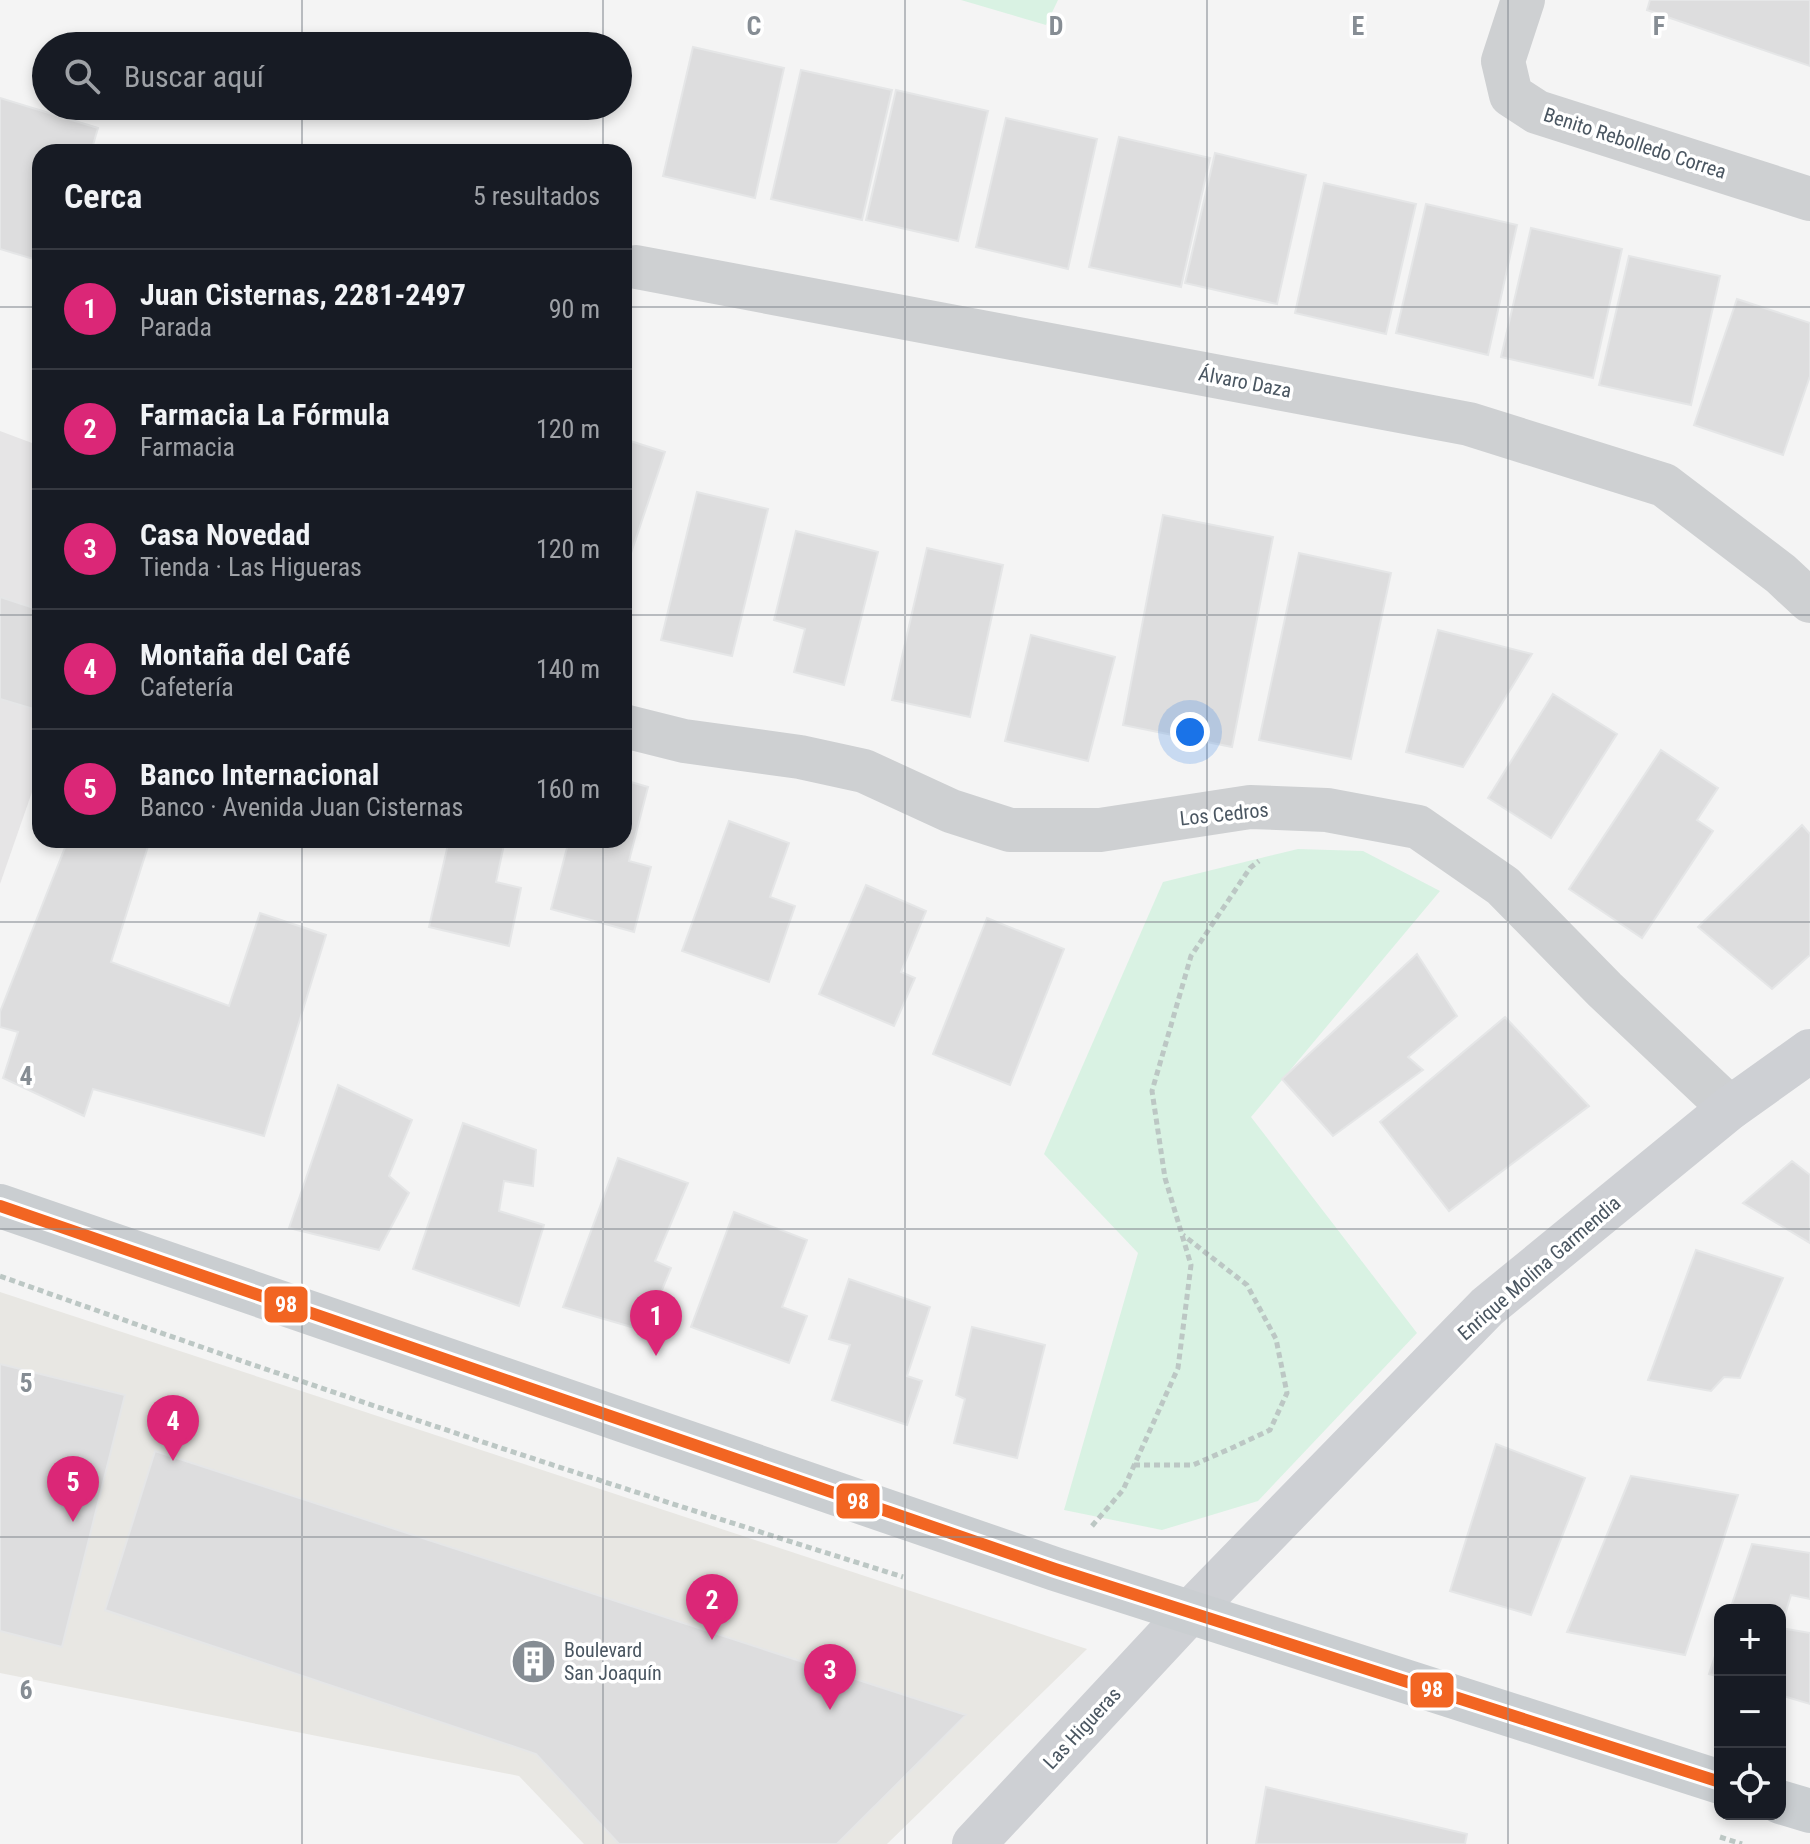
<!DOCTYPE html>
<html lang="es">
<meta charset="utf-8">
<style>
:root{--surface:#171b24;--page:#242831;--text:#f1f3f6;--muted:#9ea1a6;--line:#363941;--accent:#db2777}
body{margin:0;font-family:"Roboto Condensed",sans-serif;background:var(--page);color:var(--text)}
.controls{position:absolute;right:24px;bottom:24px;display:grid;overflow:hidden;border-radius:16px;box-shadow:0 4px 12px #0003}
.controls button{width:72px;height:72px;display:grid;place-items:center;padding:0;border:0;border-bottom:2px solid var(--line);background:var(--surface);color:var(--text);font:40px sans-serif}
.you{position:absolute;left:1190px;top:732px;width:28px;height:28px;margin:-20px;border:6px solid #fff;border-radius:50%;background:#1a73e8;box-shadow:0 0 0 12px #1a73e833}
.badge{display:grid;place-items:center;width:52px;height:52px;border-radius:50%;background:var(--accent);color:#fff;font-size:26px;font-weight:700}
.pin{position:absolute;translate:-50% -66px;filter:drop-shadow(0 2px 4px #0008)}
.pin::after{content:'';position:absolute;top:42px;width:28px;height:24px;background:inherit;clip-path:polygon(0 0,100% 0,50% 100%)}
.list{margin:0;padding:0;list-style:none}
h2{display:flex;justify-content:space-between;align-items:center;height:104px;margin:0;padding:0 32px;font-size:34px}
h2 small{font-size:26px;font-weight:400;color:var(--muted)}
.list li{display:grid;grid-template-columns:52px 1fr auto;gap:24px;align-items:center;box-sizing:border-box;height:120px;padding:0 32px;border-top:2px solid var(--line)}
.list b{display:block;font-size:30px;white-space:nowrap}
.list p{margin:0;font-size:26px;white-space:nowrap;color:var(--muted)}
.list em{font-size:26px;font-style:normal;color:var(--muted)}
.icon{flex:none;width:44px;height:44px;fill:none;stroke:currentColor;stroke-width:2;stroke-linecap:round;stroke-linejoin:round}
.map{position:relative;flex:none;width:1810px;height:1844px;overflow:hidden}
.search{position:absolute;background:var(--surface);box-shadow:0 4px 12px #0003;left:32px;top:32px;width:600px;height:88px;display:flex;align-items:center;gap:20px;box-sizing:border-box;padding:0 28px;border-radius:44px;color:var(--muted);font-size:30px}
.panel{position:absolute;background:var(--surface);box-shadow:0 4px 12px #0003;left:32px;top:144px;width:600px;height:704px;border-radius:24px}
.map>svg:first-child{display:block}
.commercial{fill:#e8e7e3}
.education{fill:#e6e5e6}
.green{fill:#d9f2e3}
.building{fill:#ddddde;stroke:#e5e6e7;stroke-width:2}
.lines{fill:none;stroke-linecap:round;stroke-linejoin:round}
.path{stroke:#bcc7c4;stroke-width:5;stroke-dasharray:6 4;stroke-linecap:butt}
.minor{stroke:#ced0d2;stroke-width:44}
.secondary{stroke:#ced0d4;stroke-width:44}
.primary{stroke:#caced1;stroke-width:44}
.bus-1-casing{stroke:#fff;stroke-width:18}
.bus-1{stroke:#f26522;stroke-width:12}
.grid{fill:none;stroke:#868d94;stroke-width:2;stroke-opacity:0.55}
.labels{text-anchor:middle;stroke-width:7;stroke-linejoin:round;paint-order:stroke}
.street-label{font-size:20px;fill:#4a5661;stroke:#fff}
.poi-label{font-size:20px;fill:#4a5661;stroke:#fff;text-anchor:start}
.grid-label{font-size:26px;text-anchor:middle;font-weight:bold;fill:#868d94;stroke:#fff;stroke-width:7;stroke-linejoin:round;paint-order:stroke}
.line-badge{stroke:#fff;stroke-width:3}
.badge-label{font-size:22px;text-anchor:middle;font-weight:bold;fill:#fff}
</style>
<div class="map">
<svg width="1810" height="1844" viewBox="0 0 1810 1844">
<rect width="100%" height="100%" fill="#f4f4f4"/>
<path class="commercial" d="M0 1292 1087 1649 887 1844H584L519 1776 0 1673Z"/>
<path class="education" d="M0 431 40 446V769L0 884Z"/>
<path class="green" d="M961 0H1058L1046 25Z
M1298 849 1363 851 1440 891 1251 1117 1417 1333 1258 1501 1162 1530 1064 1510 1138 1253 1044 1154 1163 882Z"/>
<path class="building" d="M1650 0H1810V66L1647 10Z
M693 47 784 68 755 198 663 176Z
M801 70 892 90 862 220 771 199Z
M896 90 988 111 958 241 866 220Z
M0 98 98 128 91 152H40V261L0 249Z
M1006 118 1097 139 1068 269 976 247Z
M1119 137 1210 158 1181 287 1089 267Z
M1215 153 1306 175 1277 304 1185 283Z
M1324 183 1416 204 1386 334 1295 313Z
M1426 204 1517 225 1488 355 1396 333Z
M1531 228 1622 249 1593 378 1501 357Z
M1629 256 1720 276 1691 405 1599 385Z
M1737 299 1810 323V376L1783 455 1694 425Z
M624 439 665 452 624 574Z
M697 492 768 509 732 656 661 640Z
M1163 515 1273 537 1232 747 1123 725Z
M796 531 878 552 844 685 794 672 805 629 774 620Z
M927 548 1003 565 970 717 892 700Z
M1299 553 1391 573 1351 759 1259 740Z
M0 597 40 610V711L0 699Z
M1438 630 1532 654 1463 767 1406 752Z
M1031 635 1115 657 1088 761 1005 741Z
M1553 694 1617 734 1551 838 1488 798Z
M1661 750 1718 788 1697 820 1713 831 1642 938 1569 889Z
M624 780 648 787 629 861 651 867 634 932 551 909 569 840H624Z
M729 821 789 843 770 897 795 906 769 982 682 951Z
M1802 825 1810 834V955L1772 989 1698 927Z
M68 840H150L111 962 229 1006 260 913 326 935 264 1136 93 1089 84 1116 3 1078 18 1032 0 1027V1012Z
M449 840H505L496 882 521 888 509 946 429 927Z
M866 885 926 911 901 972 915 978 894 1026 819 994Z
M987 918 1064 949 1010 1085 933 1054Z
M1417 954 1457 1016 1408 1057 1423 1070 1333 1136 1282 1079Z
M1505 1017 1589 1106 1449 1211 1380 1122Z
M338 1085 412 1120 389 1176 409 1193 379 1250 289 1228Z
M463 1123 536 1150 533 1186 504 1181 499 1211 544 1225 519 1306 413 1269Z
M618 1158 688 1183 655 1261 671 1268 645 1331 563 1307Z
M1792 1161 1810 1175V1243L1743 1203Z
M734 1212 807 1240 782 1307 807 1316 789 1363 691 1327Z
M1696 1250 1783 1278 1740 1378 1724 1377 1711 1391 1648 1380Z
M849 1279 930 1307 907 1376 922 1381 907 1425 832 1400 850 1345 829 1339Z
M972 1327 1045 1345 1017 1458 954 1443 965 1399 956 1395Z
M0 1364 125 1395 62 1647 0 1631Z
M1496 1444 1585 1478 1531 1615 1450 1591Z
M155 1451 966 1715 837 1844H619L536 1754 105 1610Z
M1631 1476 1738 1495 1685 1655 1567 1632Z
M1752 1544 1810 1553V1599L1791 1595 1781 1628 1810 1633V1704L1780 1695V1610H1730Z
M1720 1641V1677L1709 1674Z
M1266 1787 1467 1834 1465 1844H1256Z"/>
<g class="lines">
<path class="path" d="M0 1276C298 1383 600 1482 903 1577
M1134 1465H1193L1234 1447 1270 1430 1287 1393 1276 1339 1247 1285 1183 1235
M1092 1526 1123 1490 1178 1368 1191 1265 1165 1178 1152 1091 1191 956 1250 868 1259 861
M1720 1837 1742 1844"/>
<path class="minor" d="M1523 0 1503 61 1511 95 1537 112 1810 199
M636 267 1469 424 1664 485 1781 574 1810 601
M624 726 684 741 800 757 864 771 951 811 1010 830H1100L1250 807 1327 810 1418 827 1503 886 1605 990 1730 1108"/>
<path class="secondary" d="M974 1844 1190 1612 1487 1307 1730 1108 1810 1051"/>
<path class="primary" d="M0 1206 1055 1569 1720 1782
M1780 1802 1810 1811"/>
<defs>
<path id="bus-1" d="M0 1206 1055 1569 1720 1782"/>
</defs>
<use href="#bus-1" class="bus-1-casing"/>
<use href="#bus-1" class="bus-1"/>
</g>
<path class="grid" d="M302 0V46M603 0V46M905 0V1844M1207 0V1844M1508 0V1844M302 106V152M603 106V152M0 307H40M624 307H1810M0 615H40M624 615H1810M302 840V1844M603 840V1844M0 922H1810M0 1229H1810M0 1537H1810"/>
<defs>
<symbol id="building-disc" viewBox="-11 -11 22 22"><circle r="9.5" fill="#868d94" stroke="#fff"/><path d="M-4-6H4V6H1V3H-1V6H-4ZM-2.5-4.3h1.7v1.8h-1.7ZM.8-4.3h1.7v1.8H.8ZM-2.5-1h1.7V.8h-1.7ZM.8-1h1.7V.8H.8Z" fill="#fff"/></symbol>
</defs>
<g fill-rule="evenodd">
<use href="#building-disc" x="508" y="1636" width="51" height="51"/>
</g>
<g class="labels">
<g class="street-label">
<text transform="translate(1635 143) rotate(18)" y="7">Benito Rebolledo Correa</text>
<text transform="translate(1245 382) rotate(11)" y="7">Álvaro Daza</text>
<text transform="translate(1224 814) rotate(-6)" y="7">Los Cedros</text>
<text transform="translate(1539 1268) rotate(-41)" y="7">Enrique Molina Garmendia</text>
<text transform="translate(1082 1728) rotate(-47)" y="7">Las Higueras</text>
</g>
<g class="poi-label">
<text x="564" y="1657">Boulevard<tspan x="564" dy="23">San Joaquín</tspan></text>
</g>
</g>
<g class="grid-label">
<text x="754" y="35">C</text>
<text x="1056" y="35">D</text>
<text x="1358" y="35">E</text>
<text x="1659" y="35">F</text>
<text x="26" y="1085">4</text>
<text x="26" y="1392">5</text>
<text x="26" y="1699">6</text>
</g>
<g class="line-badge">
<rect x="263" y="1285" width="46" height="39" rx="8" fill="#f26522"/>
<rect x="835" y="1482" width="46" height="38" rx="8" fill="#f26522"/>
<rect x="1409" y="1671" width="46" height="38" rx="8" fill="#f26522"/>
</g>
<g class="badge-label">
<text x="286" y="1312">98</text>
<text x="858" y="1509">98</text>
<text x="1432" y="1697">98</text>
</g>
</svg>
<div class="controls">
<button>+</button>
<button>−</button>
<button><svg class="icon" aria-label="locate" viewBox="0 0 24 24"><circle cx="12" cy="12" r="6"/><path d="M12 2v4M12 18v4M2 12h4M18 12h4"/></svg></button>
</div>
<div class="you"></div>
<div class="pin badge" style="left:656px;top:1356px">1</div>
<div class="pin badge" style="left:712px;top:1640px">2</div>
<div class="pin badge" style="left:830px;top:1710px">3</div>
<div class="pin badge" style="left:173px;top:1461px">4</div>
<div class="pin badge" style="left:73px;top:1522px">5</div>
<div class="search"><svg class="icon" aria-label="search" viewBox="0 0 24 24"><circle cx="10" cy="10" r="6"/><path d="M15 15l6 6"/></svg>Buscar aquí</div>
<section class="panel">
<h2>Cerca<small>5 resultados</small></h2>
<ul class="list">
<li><span class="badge">1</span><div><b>Juan Cisternas, 2281-2497</b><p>Parada</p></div><em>90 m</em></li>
<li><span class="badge">2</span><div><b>Farmacia La Fórmula</b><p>Farmacia</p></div><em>120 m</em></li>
<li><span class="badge">3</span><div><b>Casa Novedad</b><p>Tienda · Las Higueras</p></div><em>120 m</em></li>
<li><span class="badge">4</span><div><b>Montaña del Café</b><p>Cafetería</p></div><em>140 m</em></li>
<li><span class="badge">5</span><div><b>Banco Internacional</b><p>Banco · Avenida Juan Cisternas</p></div><em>160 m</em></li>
</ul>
</section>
</div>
